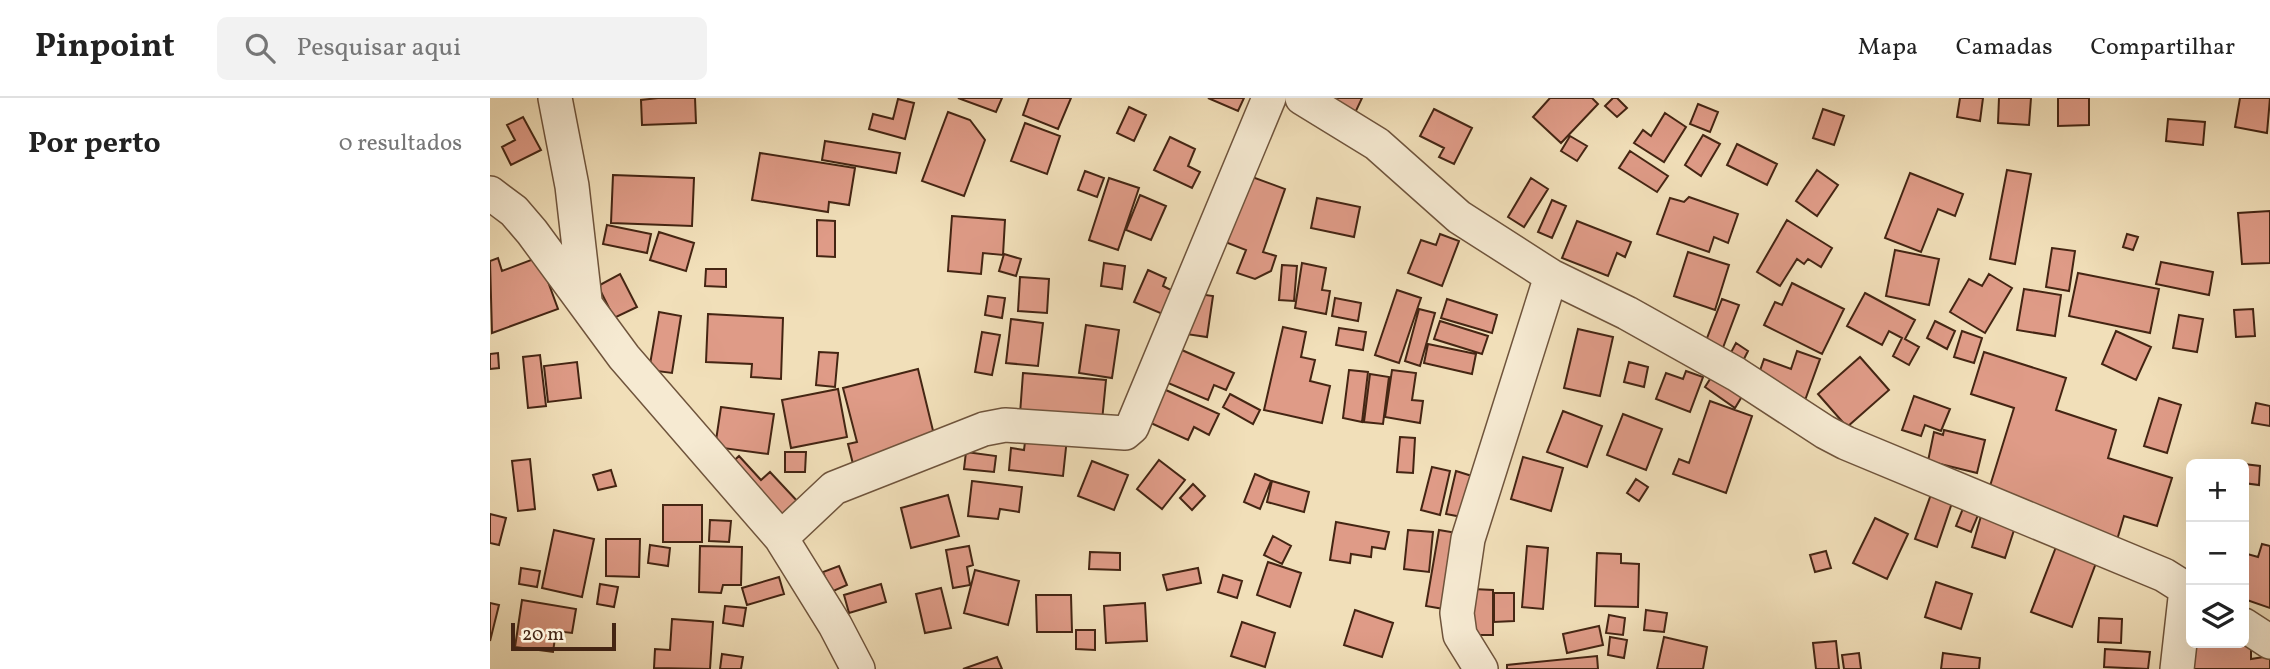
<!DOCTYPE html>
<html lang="pt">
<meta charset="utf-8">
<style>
:root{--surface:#fff;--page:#f2f2f2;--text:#222;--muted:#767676;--line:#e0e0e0}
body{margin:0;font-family:Vollkorn,serif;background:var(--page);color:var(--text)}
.controls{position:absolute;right:21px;bottom:21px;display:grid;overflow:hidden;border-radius:10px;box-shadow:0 7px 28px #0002}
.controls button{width:63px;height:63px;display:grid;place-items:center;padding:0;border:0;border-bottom:2px solid var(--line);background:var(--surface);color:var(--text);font:35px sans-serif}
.scale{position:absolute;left:21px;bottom:18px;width:105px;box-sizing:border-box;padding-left:7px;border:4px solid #442513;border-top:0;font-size:19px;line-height:24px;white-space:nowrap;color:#442513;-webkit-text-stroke:5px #f6ead2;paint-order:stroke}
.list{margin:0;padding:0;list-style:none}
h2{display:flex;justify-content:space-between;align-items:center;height:91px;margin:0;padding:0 28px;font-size:30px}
h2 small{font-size:23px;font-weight:400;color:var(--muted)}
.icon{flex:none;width:38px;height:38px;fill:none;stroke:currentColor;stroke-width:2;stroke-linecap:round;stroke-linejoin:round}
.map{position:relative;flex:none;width:1780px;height:571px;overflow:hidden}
header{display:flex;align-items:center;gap:42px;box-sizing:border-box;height:98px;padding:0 35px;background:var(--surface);border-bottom:2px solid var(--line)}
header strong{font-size:33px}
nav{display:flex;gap:38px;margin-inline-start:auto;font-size:24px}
.search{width:490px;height:63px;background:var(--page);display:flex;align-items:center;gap:18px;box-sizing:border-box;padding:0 24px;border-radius:10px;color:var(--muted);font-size:26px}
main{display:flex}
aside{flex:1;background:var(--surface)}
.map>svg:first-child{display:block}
.building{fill:#df9b87;stroke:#442513;stroke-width:2}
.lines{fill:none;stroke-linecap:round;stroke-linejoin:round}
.minor-casing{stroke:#6f543c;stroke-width:36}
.minor{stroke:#f6ead2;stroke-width:33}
</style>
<header>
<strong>Pinpoint</strong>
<div class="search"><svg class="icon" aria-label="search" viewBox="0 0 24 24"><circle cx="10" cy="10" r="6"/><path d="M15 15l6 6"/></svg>Pesquisar aqui</div>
<nav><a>Mapa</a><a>Camadas</a><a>Compartilhar</a></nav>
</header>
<main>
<aside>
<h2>Por perto<small>0 resultados</small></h2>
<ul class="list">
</ul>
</aside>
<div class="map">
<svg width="1780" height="571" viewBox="0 0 1780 571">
<rect width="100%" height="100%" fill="#f1dfb9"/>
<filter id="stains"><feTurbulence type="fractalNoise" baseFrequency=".00286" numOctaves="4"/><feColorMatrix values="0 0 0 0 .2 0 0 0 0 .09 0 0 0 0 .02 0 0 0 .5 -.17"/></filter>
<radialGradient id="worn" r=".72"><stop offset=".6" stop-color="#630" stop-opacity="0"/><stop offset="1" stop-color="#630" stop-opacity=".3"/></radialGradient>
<path class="building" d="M168 0H205L206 25 152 27 151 2Z
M468 0H512L506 14Z
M539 0H581L568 31 533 17Z
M718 0H754L748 13Z
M835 0H872L865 15Z
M1060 0H1102L1108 6 1071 45 1043 19Z
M1123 0H1127L1137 10 1127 19 1115 8Z
M1470 0H1493L1490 23 1467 19Z
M1509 0H1541L1539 27 1508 25Z
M1568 0H1599V27L1568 28Z
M1750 0H1780L1777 35 1745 29Z
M408 1 424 5 415 41 379 31 383 16 403 21Z
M1208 6 1228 14 1220 34 1200 26Z
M639 9 656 17 644 43 627 35Z
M944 11 982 30 964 66 949 59 954 50 930 38Z
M1333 11 1354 18 1344 47 1323 40Z
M458 14 480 22 495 42 474 98 432 83Z
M1175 15 1196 29 1174 64 1144 45 1153 32 1161 38Z
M33 19 51 52 21 67 12 49 25 42 17 27Z
M1678 21 1715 24 1713 47 1676 43Z
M535 25 570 38 557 76 521 63Z
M1213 37 1230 46 1211 78 1195 67Z
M1080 38 1097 48 1087 63 1071 53Z
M680 39 705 51 698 68 710 74 702 90 664 72Z
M335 43 410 55 406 75 332 62Z
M1247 46 1287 66 1277 87 1237 67Z
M1140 53 1178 78 1167 94 1129 70Z
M270 55 365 70 359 107 339 104 338 114 262 102Z
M1327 72 1348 87 1327 118 1306 103Z
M1517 72 1541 76 1525 166 1500 161Z
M595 73 614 80 607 99 588 92Z
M1420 75 1473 96 1465 118 1448 111 1431 154 1395 140Z
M754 76 795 91 773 154 786 158 781 173 765 181 747 175 756 152 730 142Z
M123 77 204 80 202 128 121 125Z
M619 80 649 90 628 152 599 142Z
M1041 80 1058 91 1034 129 1018 119Z
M650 97 676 108 661 142 636 132Z
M1199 99 1248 116 1238 145 1224 139 1219 154 1167 136 1180 100 1194 104Z
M827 100 870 109 864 139 821 130Z
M1062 102 1076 108 1062 140 1048 134Z
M1780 113V165L1752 166 1748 115Z
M462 118 515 122 513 157 493 155 491 176 458 173Z
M327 122 345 123V159L327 158Z
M1297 122 1342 150 1331 169 1318 161 1314 166 1307 161 1290 188 1267 174Z
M1087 123 1141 144 1135 159 1127 155 1118 178 1072 160Z
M117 127 161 136 157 155 113 146Z
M169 134 204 145 196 173 160 162Z
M950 136 969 143 952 188 918 175 931 142 946 147Z
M1637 136 1648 139 1643 152 1633 149Z
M1562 150 1585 153 1579 193 1556 189Z
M1405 152 1449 161 1439 207 1396 198Z
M1198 154 1239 167 1225 212 1184 198Z
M514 156 531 161 526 178 509 173Z
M49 159 68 211 2 235 0 163 8 160 12 173Z
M1671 164 1723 174 1719 197 1666 186Z
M614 165 635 168 632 191 611 188Z
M812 165 836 170 832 192 840 193 836 216 805 210Z
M792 167 807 168 804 203 789 202Z
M216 171H236V189L215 188Z
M658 172 676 180 673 188 685 194 675 217 644 204Z
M1588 175 1669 191 1660 235 1579 218Z
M130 176 147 209 124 220 108 188Z
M1499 176 1522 190 1495 235 1460 214 1479 181 1492 188Z
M530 179 559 181 557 215 528 213Z
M1302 185 1354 211 1332 256 1274 227 1285 204 1292 207Z
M1534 191 1571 197 1565 238 1527 232Z
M907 192 931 200 909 265 885 257Z
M701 195 723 198 717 239 696 236Z
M1375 195 1425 222 1415 241 1429 249 1419 267 1403 258 1412 240 1399 233 1392 247 1357 228Z
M498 198 515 200 512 220 495 217Z
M845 200 871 205 868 223 842 218Z
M957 201 1007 217 1002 235 951 220Z
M1232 201 1249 207 1231 255 1214 248Z
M929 211 945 215 930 268 915 263Z
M1763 211 1765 238 1746 239 1744 212Z
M169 214 191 218 182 275 159 272Z
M218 216 293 220 291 281 261 279 262 266 216 264Z
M1689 217 1713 221 1707 254 1683 250Z
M521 221 553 225 548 268 516 265Z
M950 223 998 238 992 256 944 241Z
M1445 223 1465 233 1457 251 1437 240Z
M596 227 629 232 622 280 589 275Z
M793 229 816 234 811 259 825 262 820 283 840 288 832 325 774 312Z
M849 230 876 234 873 252 846 247Z
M1088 231 1123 239 1110 298 1074 290Z
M1472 233 1492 240 1484 265 1464 259Z
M1626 233 1661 249 1646 282 1612 266Z
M492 234 510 237 502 277 485 274Z
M1246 245 1258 253 1251 267 1238 260Z
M938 246 986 256 982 276 934 265Z
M685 249 744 275 736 292 724 287 718 302 671 282Z
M1307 253 1330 261 1314 305 1265 287 1274 261 1301 271Z
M329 254 348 255 345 289 326 287Z
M1494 254 1576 280 1566 312 1626 332 1618 360 1682 380 1667 428 1634 418 1627 442 1496 401 1524 310 1481 296Z
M8 255 9 270 0 271V256Z
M50 257 56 308 38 310 33 259Z
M1370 259 1399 292 1357 329 1328 296Z
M87 264 91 300 58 304 54 268Z
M1139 264 1158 269 1154 289 1134 284Z
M428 271 446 345 363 366 358 346 367 344 353 290Z
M859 272 878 274 872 324 853 320Z
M902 272 926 275 922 302 933 303 930 325 895 319Z
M1196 273 1213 279 1200 314 1166 301 1176 275 1193 281Z
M533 275 616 282 612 323 530 316Z
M1224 275 1254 295 1245 310 1215 289Z
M880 276 899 279 893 326 874 324Z
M667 288 729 316 719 337 704 329 698 342 652 321Z
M348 291 357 339 301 350 292 302Z
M740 296 770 312 763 326 733 309Z
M1424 298 1460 311 1451 333 1435 327 1431 338 1412 332Z
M1669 300 1691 307 1677 355 1654 348Z
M1220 303 1262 318 1236 395 1183 376 1189 361 1199 365Z
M1766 305 1780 308V328L1762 325Z
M231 309 284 316 278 356 225 349Z
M1073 313 1112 328 1097 369 1057 354Z
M1133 316 1172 331 1156 372 1117 357Z
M1454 332 1495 342 1487 375 1438 363 1444 334 1453 337Z
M536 336 577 340 573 378 519 372 521 350 534 352Z
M910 339 925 340 923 375 907 374Z
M295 354H316L315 374H295Z
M476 354 506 358 504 374 474 371Z
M249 358 271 382 280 374 309 405 287 425 236 370Z
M1033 359 1073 370 1061 413 1021 401Z
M40 361 45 411 28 413 22 363Z
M669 362 695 382 672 411 647 391Z
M602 363 638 377 624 412 588 398Z
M1754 366 1770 368 1769 387 1754 385Z
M942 369 960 373 950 417 931 412Z
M121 372 126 388 108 392 103 377Z
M966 373 982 378 972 419 956 416Z
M765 376 781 383 770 411 754 404Z
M1146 381 1158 389 1149 403 1137 395Z
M482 383 532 389 529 414 510 411 508 421 478 418Z
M782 383 819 394 814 414 777 404Z
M703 386 715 398 702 412 690 400Z
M1444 388 1465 396 1447 449 1425 441Z
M458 397 469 438 421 450 411 410Z
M1476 403 1491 410 1481 434 1466 428Z
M173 407H212V444H173Z
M0 416 16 420 9 447 0 445Z
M1491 418 1525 429 1515 460 1482 449Z
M1385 420 1418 436 1397 481 1363 465Z
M220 422 241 423 239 444 219 443Z
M846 424 899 434 895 451 882 449 881 459 861 456 860 465 840 462Z
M64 432 104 441 92 499 52 490Z
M918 432 943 434 939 474 914 471Z
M949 432 967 435 954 511 936 508Z
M783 438 801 448 792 466 774 457Z
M116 441H150L149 479 116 478Z
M1772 446 1780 448V510L1754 501V455L1768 459Z
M160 447 180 450 178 468 158 465Z
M210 448 252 449 251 487H233L231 495 209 494Z
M479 448 483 467 477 469 480 487 463 490 456 452Z
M1037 448 1058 450 1053 511 1032 509Z
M1566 449 1606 465 1582 529 1541 514Z
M1336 453 1341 470 1325 474 1320 457Z
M600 454 630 455V472L599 471Z
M1107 455 1131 456V465L1149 466 1148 509 1105 508Z
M778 464 811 475 800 509 767 497Z
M349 468 357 487 341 494 333 474Z
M31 470 50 473 47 489 29 486Z
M708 470 711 485 677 492 673 477Z
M485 472 529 483 518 527 474 515Z
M733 477 752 483 747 500 728 494Z
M289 479 294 496 257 507 252 490Z
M1446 484 1482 496 1471 531 1435 519Z
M110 486 128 489 124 509 107 506Z
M391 486 396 504 359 515 354 497Z
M451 490 461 530 435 535 426 496Z
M983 491 1003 492V537H983Z
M1004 495H1024V523L1004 524Z
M546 497H581L582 534H547Z
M32 502 86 511 82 535 66 533 63 554 25 549Z
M0 505 9 507 0 543Z
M655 505 657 543 616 545 614 508Z
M235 508 256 510 253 528 233 525Z
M865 512 903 525 892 559 854 547Z
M1156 512 1177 515 1174 534 1154 532Z
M1119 517 1135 520 1133 537 1116 535Z
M1609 520 1632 521 1631 545 1608 544Z
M182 521 223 524 220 571 164 570 165 551 180 552Z
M752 524 785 535 775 569 741 558Z
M1109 528 1113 547 1077 555 1073 536Z
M586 532H605V552L586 551Z
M1120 539 1137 542 1134 560 1118 557Z
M1174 539 1217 549 1213 571H1167Z
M1346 543 1349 571H1326L1323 545Z
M1761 543V561L1780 558V571H1701V545H1718V548Z
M1615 551 1660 554 1658 571 1614 569Z
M1369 555 1371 571H1354L1352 557Z
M1453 555 1490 560 1489 571H1451Z
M232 556 253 559 251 571H230Z
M1107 558 1108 571H1017V567Z
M507 559 512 571H473Z"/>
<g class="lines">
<defs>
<path id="minor" d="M65 0 82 88 95 202
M812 0 887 46 969 119 1061 178 1137 215 1246 276 1335 334 1356 345 1674 477 1701 494
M0 95 24 113 42 134 134 259 291 440 345 527 368 571
M291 440 344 390 494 331 515 327 635 335 642 329 779 0
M1754 527 1780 544
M991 571 970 537 967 515 978 441 1061 178
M1687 571 1696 491"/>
</defs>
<use href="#minor" class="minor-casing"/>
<use href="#minor" class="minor"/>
</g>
<rect width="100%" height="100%" filter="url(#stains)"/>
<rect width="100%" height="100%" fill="url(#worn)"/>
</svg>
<div class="controls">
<button>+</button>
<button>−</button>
<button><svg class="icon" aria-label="layers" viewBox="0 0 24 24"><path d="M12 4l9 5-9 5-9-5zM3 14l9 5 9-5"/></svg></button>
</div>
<div class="scale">20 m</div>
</div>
</main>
